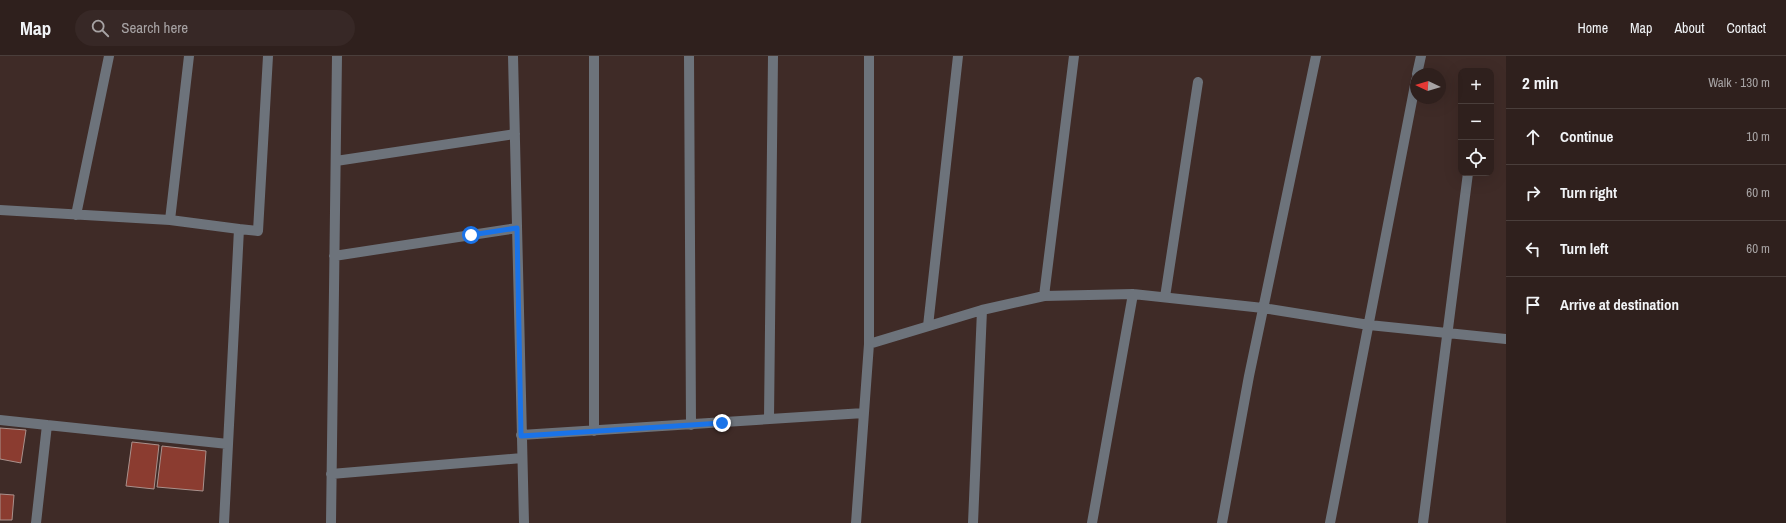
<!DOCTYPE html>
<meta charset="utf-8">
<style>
:root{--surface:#2f201d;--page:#372826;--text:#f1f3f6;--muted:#a7a3a4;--line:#4a3e3b}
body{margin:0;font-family:"Archivo Narrow",sans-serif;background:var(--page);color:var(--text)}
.controls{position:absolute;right:12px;top:12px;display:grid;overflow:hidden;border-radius:8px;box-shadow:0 4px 16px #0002}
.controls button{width:36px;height:36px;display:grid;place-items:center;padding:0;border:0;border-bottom:1px solid var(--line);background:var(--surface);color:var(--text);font:20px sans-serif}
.compass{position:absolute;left:1410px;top:12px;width:36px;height:36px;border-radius:50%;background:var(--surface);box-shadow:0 4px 16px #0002;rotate:274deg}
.stop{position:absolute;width:12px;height:12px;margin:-9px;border:3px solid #1a73e8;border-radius:50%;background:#fff}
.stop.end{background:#1a73e8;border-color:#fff;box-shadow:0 1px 4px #0008}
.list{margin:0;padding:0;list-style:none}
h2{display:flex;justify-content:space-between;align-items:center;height:52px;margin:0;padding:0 16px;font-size:17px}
h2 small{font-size:13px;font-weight:400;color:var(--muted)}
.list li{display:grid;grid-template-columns:26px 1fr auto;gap:12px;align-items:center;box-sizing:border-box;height:56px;padding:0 16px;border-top:1px solid var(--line)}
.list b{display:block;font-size:15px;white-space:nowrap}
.list em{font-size:13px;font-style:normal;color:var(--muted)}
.icon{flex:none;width:22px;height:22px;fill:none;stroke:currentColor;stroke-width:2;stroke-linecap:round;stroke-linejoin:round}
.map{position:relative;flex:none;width:1506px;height:467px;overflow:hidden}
header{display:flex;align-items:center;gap:24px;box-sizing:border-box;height:56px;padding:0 20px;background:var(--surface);border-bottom:1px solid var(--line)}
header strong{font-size:19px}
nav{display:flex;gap:22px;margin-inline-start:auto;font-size:14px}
.search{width:280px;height:36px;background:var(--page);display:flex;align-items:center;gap:10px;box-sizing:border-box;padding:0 14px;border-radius:22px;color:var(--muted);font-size:15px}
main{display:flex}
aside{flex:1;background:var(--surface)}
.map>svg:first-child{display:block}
.building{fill:#8b3c30;stroke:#aa918c}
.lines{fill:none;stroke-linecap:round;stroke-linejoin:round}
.minor{stroke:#6d737b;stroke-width:10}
.route{stroke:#1a73e8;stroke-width:5}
</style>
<header>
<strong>Map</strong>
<div class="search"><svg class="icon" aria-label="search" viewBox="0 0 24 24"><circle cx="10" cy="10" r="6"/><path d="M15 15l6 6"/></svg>Search here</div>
<nav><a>Home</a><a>Map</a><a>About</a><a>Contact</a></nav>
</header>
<main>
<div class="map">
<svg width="1506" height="467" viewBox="0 0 1506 467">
<rect width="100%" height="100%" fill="#3f2b27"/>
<path class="building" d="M0 372 26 374 21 407 0 403Z
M132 386 159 389 154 433 126 430Z
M162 390 206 395 203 435 157 431Z
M0 438 14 439 12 464H0Z"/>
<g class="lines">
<path class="minor" d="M513 0 524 467
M689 0 691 369
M1417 18 1421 0
M336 105 515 78
M0 154 170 164 239 173
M76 159 109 0
M170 164 189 0
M334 200 517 172
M1044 240 1074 0
M1165 241 1198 26
M928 270 958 0
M869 288 982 254 1044 240 1133 238 1263 252 1369 269 1506 283
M769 363 773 0
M0 364 47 369 36 467
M47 369 228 388
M594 375V0
M521 379 864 357
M331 418 522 402
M224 467 239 173 258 175 268 0
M331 467 337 0
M856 467 869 288V0
M973 467 982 254
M1092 467 1133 238
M1222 467 1249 320 1316 0
M1330 467 1416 24
M1423 467 1468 117"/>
</g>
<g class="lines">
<path class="route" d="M471 179 517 172 521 380 722 367"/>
</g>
</svg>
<div class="controls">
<button>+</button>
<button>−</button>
<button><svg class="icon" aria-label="locate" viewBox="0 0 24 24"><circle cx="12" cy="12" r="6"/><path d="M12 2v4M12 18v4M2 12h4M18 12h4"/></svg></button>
</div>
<svg class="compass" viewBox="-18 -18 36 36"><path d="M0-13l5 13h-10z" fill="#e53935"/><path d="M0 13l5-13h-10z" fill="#a7a3a4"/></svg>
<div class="stop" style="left:471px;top:179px"></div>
<div class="stop end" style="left:722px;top:367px"></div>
</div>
<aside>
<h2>2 min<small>Walk · 130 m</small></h2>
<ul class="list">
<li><svg class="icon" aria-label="ahead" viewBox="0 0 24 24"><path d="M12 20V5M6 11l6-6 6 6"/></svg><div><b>Continue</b></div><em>10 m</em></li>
<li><svg class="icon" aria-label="right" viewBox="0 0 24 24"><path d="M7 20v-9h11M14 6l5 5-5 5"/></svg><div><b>Turn right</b></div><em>60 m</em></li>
<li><svg class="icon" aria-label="left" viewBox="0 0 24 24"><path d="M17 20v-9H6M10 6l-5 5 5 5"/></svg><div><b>Turn left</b></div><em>60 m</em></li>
<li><svg class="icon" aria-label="arrive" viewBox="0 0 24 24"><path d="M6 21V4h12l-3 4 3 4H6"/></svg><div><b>Arrive at destination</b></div></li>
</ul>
</aside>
</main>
